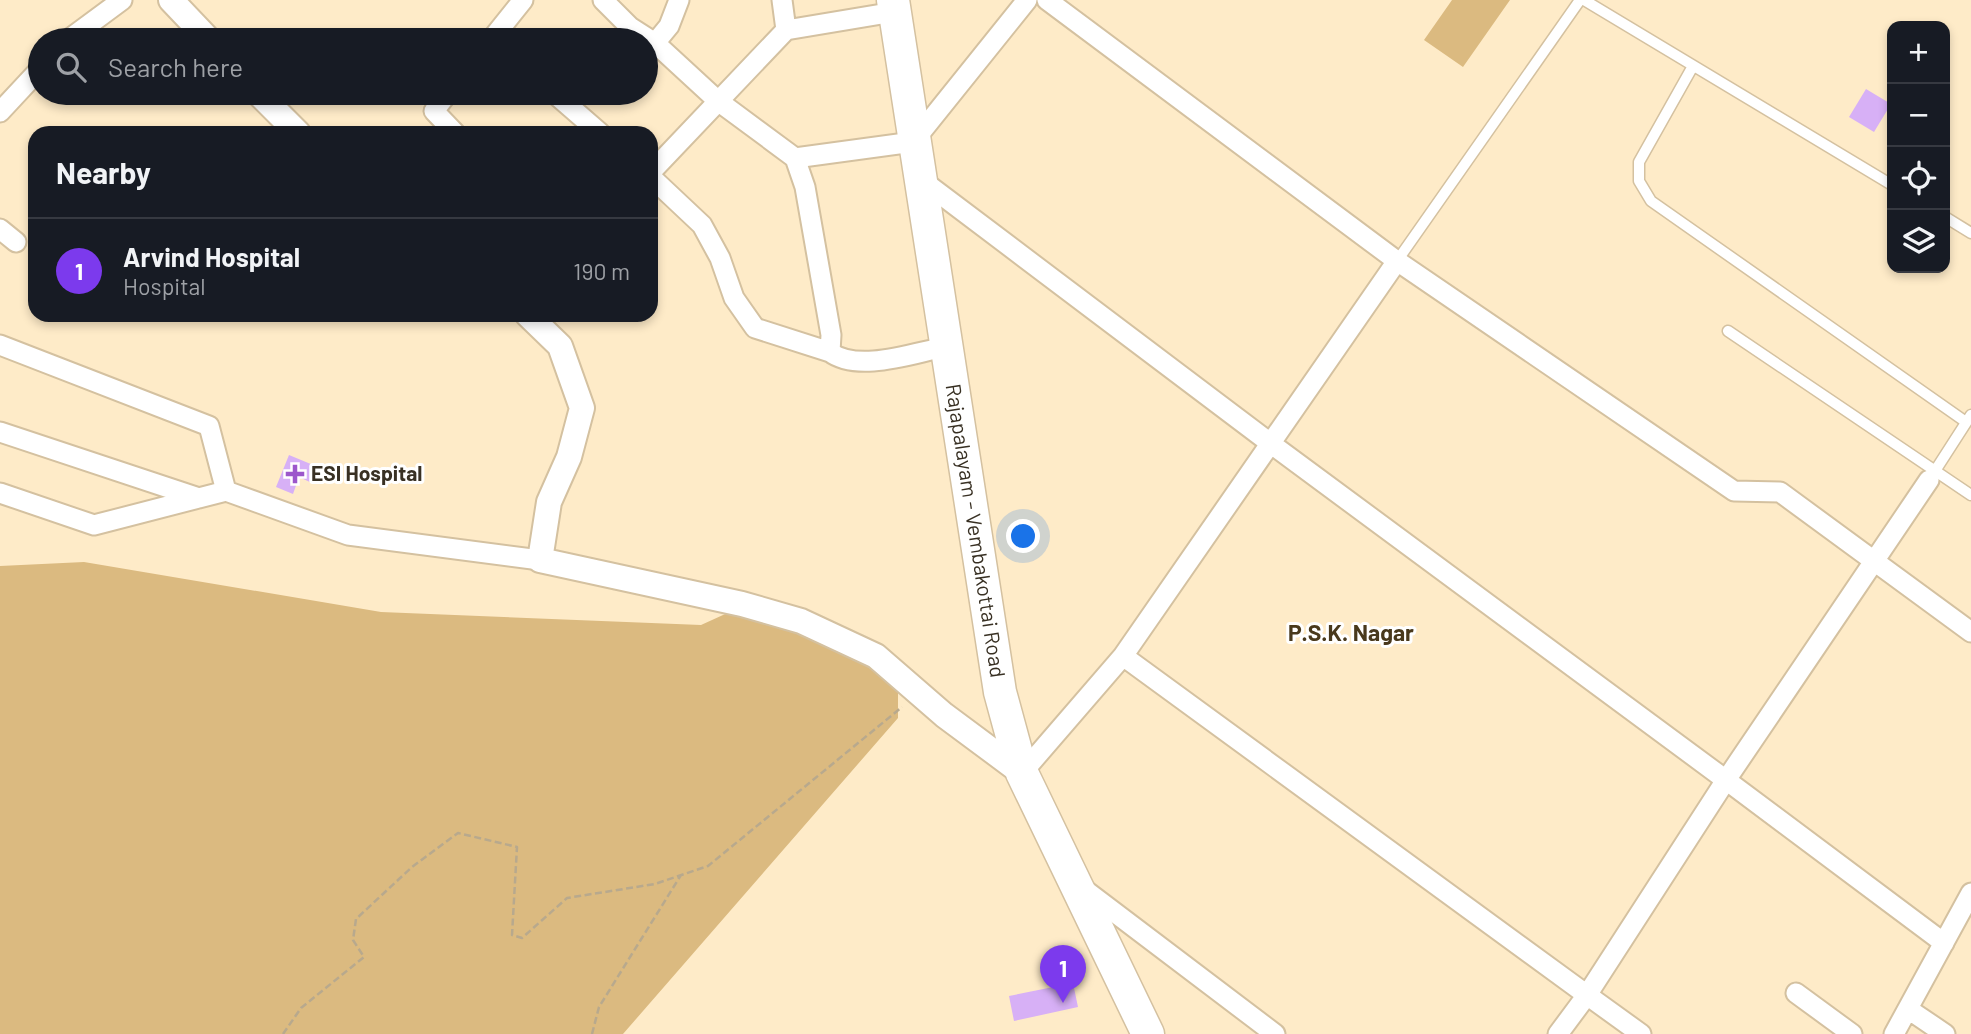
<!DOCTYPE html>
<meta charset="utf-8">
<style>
:root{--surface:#171b24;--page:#20242c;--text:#f1f3f6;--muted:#9ea1a6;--line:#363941;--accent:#7c3aed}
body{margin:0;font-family:Barlow,sans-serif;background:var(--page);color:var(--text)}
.controls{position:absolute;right:21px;top:21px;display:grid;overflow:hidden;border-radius:14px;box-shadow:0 4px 10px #0003}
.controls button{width:63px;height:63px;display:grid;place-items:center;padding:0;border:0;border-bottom:2px solid var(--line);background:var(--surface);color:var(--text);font:35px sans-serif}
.you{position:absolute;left:1024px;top:537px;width:24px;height:24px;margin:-18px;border:5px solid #fff;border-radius:50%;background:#1a73e8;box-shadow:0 0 0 10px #1a73e833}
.badge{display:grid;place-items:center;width:46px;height:46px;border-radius:50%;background:var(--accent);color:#fff;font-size:23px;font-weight:700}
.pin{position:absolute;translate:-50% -58px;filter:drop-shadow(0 2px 4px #0008)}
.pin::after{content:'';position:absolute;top:37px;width:24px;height:21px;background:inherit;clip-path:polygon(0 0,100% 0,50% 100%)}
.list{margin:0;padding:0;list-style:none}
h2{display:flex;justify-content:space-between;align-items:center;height:91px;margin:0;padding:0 28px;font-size:30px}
h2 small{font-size:23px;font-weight:400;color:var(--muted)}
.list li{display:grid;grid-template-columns:46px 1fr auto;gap:21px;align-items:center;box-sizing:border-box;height:105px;padding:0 28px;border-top:2px solid var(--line)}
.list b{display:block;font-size:26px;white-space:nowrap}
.list p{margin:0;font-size:23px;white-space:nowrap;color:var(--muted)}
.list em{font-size:23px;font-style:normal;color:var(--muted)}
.icon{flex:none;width:38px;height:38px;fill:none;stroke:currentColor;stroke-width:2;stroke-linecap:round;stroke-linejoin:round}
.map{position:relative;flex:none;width:1971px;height:1034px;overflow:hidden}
.search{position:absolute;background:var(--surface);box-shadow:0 4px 10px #0003;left:28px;top:28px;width:630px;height:77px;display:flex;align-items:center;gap:18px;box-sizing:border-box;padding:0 24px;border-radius:38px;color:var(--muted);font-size:26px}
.panel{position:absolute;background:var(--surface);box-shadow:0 4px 10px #0003;left:28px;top:126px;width:630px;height:196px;border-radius:21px}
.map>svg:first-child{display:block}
.green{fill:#dbba80}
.building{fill:#d7b0f6}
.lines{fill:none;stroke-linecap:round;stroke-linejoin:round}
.service-casing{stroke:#d4c1a0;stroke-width:13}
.minor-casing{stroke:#d4c1a0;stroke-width:23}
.tertiary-casing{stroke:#d4c1a0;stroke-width:28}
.primary-casing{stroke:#d4c1a0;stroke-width:35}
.path{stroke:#b8a98d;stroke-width:2.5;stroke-dasharray:7 3.5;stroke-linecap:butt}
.service{stroke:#fff;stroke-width:10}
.minor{stroke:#fff;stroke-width:19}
.tertiary{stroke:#fff;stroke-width:24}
.primary{stroke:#fff;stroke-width:32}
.poi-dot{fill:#9c57cb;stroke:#fff;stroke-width:2.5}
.labels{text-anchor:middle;stroke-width:6;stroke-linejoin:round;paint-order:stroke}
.poi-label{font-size:21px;font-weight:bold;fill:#383023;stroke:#fff;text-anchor:start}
.street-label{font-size:21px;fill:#383023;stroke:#fff}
.neighbourhood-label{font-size:23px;font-weight:bold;fill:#49391c;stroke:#fff}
</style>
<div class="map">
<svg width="1971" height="1034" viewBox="0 0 1971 1034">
<rect width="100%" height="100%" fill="#feebc8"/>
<path class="green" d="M1452 0H1510L1463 67 1424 40Z
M84 562 381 612 701 625 734 610 834 647 898 685V718L623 1034H0V566Z"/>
<path class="building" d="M1866 89 1891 104 1874 132 1849 117Z
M289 455 318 467 312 483 299 477 293 494 276 487Z
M1073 983 1078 1007 1014 1021 1009 996Z"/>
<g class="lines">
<defs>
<path id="service" d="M1584 0 1892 185
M1693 66 1639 162V181L1651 201 1966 422
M1945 217 1971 233
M1397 261 1580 0
M1728 331 1971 495
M1933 474 1971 415"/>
<path id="minor" d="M603 0 630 27 655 43 718 101 795 158 805 187 831 335 830 352
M782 0 786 30
M1047 0 1397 261 1734 491 1780 492 1971 632
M68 40 122 0
M491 40 523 0
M655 43 669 26 679 0
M448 93 434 111 455 133
M554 93 600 133
M0 112 40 69
M795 158 913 142 1027 0
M651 172 786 30 894 12
M651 177 702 225 720 258 734 298 755 328 830 352C858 373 913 353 945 347
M919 178 1270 443 1726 780 1587 995 1641 1034
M0 229 16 242
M1397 261 1123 656 1587 995 1558 1034
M0 345 209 426 226 491
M0 432 199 498
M1929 480 1726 780 1944 943
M0 493 94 525 226 491 348 535 540 560
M1022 773 1123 656
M1081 887 1275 1034
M1796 993 1852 1034
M1908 1009 1945 1034
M1894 1034 1971 893"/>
<path id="tertiary" d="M171 0 209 40
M258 93 298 133
M528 315 560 346 582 408 569 457 549 502 540 560 742 604 801 621 876 656 944 715 1022 773"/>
<g id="primary">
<path id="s1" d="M893 0 1000 692 1022 773 1148 1034"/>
</g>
</defs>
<use href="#service" class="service-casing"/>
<use href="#minor" class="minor-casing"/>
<use href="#tertiary" class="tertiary-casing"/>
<use href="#primary" class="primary-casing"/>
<path class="path" d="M283 1034 301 1008 364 957 353 940 356 919 412 867 458 833 517 847 512 935 522 938 567 898 655 884 708 866 902 707
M592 1034 599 1007 681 875"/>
<use href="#service" class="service"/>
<use href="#minor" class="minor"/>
<use href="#tertiary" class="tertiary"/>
<use href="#primary" class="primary"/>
</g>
<path class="poi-dot" d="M291.5 463.5h7v7h7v7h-7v7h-7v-7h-7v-7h7z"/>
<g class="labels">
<g class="poi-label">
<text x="311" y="481">ESI Hospital</text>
</g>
<g class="street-label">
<text dy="7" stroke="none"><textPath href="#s1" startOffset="537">Rajapalayam - Vembakottai Road</textPath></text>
</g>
<g class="neighbourhood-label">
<text x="1351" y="641">P.S.K. Nagar</text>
</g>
</g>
</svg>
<div class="controls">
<button>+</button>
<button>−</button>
<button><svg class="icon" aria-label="locate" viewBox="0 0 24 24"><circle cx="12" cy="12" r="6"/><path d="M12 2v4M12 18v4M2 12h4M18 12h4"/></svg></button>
<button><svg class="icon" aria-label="layers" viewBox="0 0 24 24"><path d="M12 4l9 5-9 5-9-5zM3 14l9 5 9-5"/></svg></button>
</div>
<div class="you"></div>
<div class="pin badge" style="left:1063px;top:1003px">1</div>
<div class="search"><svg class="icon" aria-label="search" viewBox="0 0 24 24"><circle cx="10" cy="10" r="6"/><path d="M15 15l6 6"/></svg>Search here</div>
<section class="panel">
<h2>Nearby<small></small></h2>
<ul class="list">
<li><span class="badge">1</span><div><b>Arvind Hospital</b><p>Hospital</p></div><em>190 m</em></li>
</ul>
</section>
</div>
